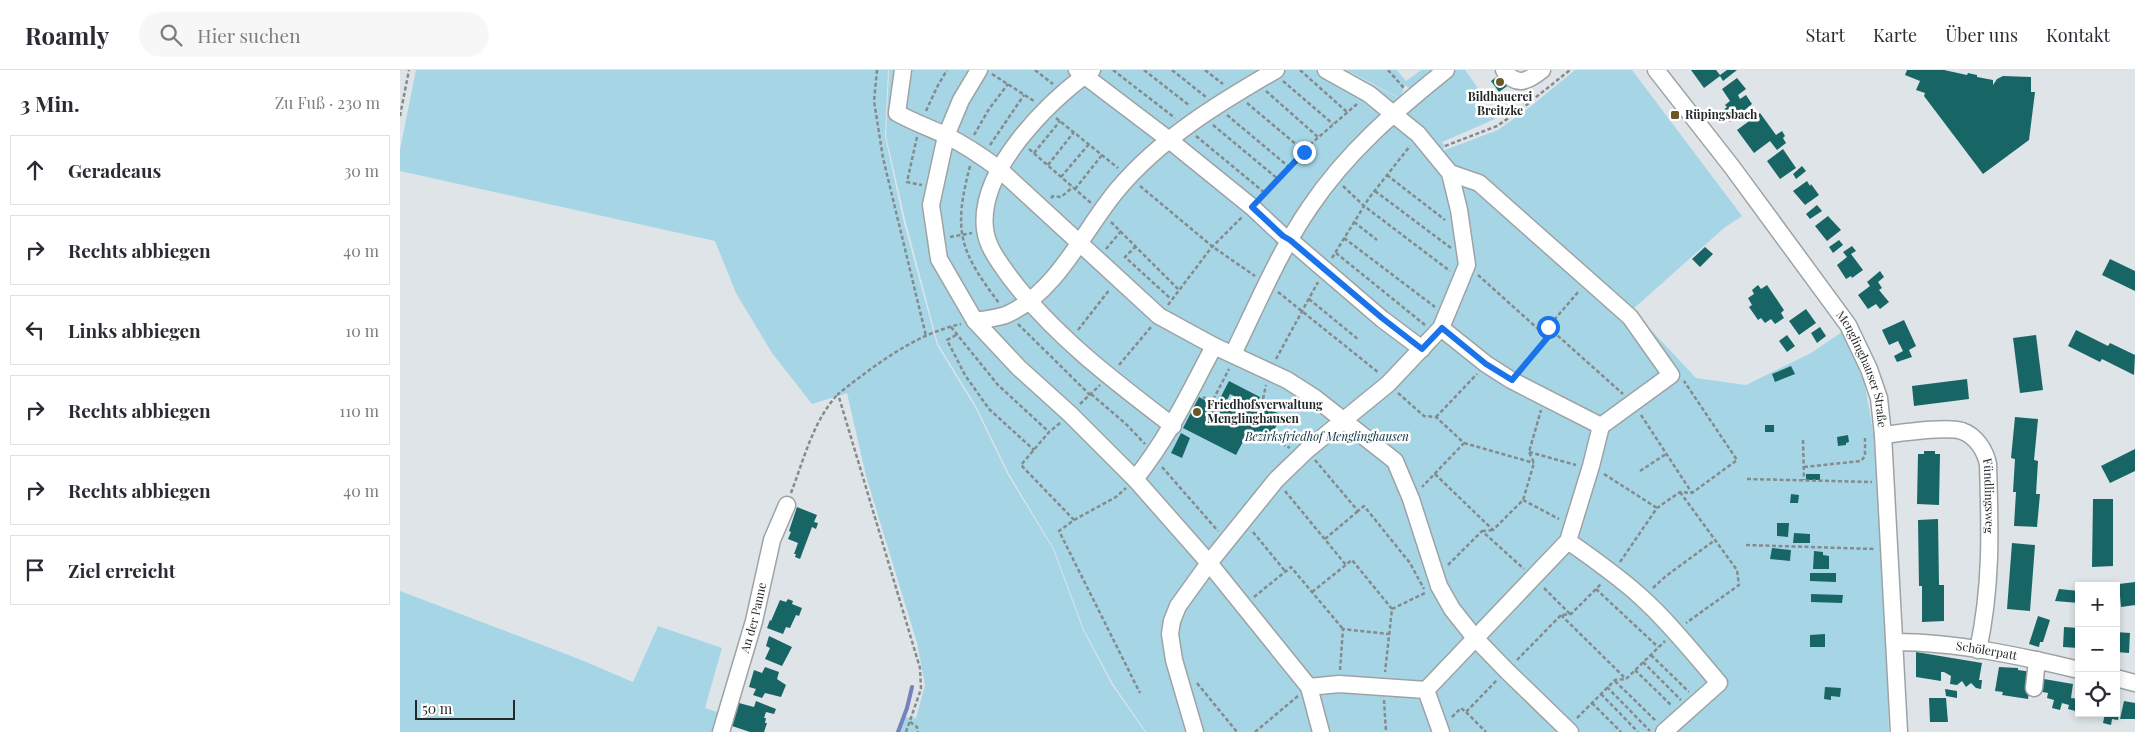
<!DOCTYPE html>
<html lang="de">
<meta charset="utf-8">
<style>
:root{--surface:#fff;--page:#f7f7f7;--text:#2b2b33;--muted:#7c7c81;--line:#e1e1e2}
body{margin:0;font-family:"Playfair Display",serif;background:var(--page);color:var(--text)}
.controls{position:absolute;right:15px;bottom:15px;display:grid;overflow:hidden;border-radius:0px;box-shadow:0 2px 8px #0003}
.controls button{width:45px;height:45px;display:grid;place-items:center;padding:0;border:0;border-bottom:1px solid var(--line);background:var(--surface);color:var(--text);font:25px sans-serif}
.scale{position:absolute;left:15px;bottom:12px;width:100px;box-sizing:border-box;padding-left:5px;border:2px solid #252829;border-top:0;font-size:14px;line-height:18px;white-space:nowrap;color:#252829;-webkit-text-stroke:4px #fff;paint-order:stroke}
.stop{position:absolute;width:15px;height:15px;margin:-11px;border:4px solid #1a73e8;border-radius:50%;background:#fff}
.stop.end{background:#1a73e8;border-color:#fff;box-shadow:0 1px 5px #0008}
.list{margin:0;padding:0;list-style:none}
h2{display:flex;justify-content:space-between;align-items:center;height:65px;margin:0;padding:0 20px;font-size:21px}
h2 small{font-size:16px;font-weight:400;color:var(--muted)}
.list li{display:grid;grid-template-columns:32px 1fr auto;gap:15px;align-items:center;box-sizing:border-box;height:70px;margin:0 10px 10px;padding:0 10px;border:1px solid var(--line);border-radius:0px}
.list b{display:block;font-size:19px;white-space:nowrap}
.list em{font-size:16px;font-style:normal;color:var(--muted)}
.icon{flex:none;width:28px;height:28px;fill:none;stroke:currentColor;stroke-width:2;stroke-linecap:round;stroke-linejoin:round}
.map{position:relative;flex:none;width:1735px;height:662px;overflow:hidden}
header{display:flex;align-items:center;gap:30px;box-sizing:border-box;height:70px;padding:0 25px;background:var(--surface);border-bottom:1px solid var(--line)}
header strong{font-size:24px}
nav{display:flex;gap:28px;margin-inline-start:auto;font-size:18px}
.search{width:350px;height:45px;background:var(--page);display:flex;align-items:center;gap:12px;box-sizing:border-box;padding:0 18px;border-radius:28px;color:var(--muted);font-size:19px}
main{display:flex}
aside{flex:1;background:var(--surface)}
.map>svg:first-child{display:block}
.green{fill:#a6d6e6}
.lines{fill:none;stroke-linecap:round;stroke-linejoin:round}
.stream{stroke:#7582bd;stroke-width:4}
.building{fill:#176665;fill-rule:evenodd}
.minor-casing{stroke:#9da3a5;stroke-width:19}
.path{stroke:#858a8c;stroke-width:2.5;stroke-dasharray:4 2.5;stroke-linecap:butt}
.minor{stroke:#fff;stroke-width:16}
.route{stroke:#1a73e8;stroke-width:6}
.poi-dot{fill:#6c5827;stroke:#fff;stroke-width:2}
.labels{text-anchor:middle;stroke-width:5;stroke-linejoin:round;paint-order:stroke}
.poi-label{font-size:12px;font-weight:bold;fill:#252829;stroke:#fff;text-anchor:start}
.street-label{font-size:12px;fill:#252829;stroke:#fff}
.park-label{font-size:12px;font-style:italic;fill:#0a333f;stroke:#fff}
</style>
<header>
<strong>Roamly</strong>
<div class="search"><svg class="icon" aria-label="search" viewBox="0 0 24 24"><circle cx="10" cy="10" r="6"/><path d="M15 15l6 6"/></svg>Hier suchen</div>
<nav><a>Start</a><a>Karte</a><a>Über uns</a><a>Kontakt</a></nav>
</header>
<main>
<aside>
<h2>3 Min.<small>Zu Fuß · 230 m</small></h2>
<ul class="list">
<li><svg class="icon" aria-label="ahead" viewBox="0 0 24 24"><path d="M12 20V5M6 11l6-6 6 6"/></svg><div><b>Geradeaus</b></div><em>30 m</em></li>
<li><svg class="icon" aria-label="right" viewBox="0 0 24 24"><path d="M7 20v-9h11M14 6l5 5-5 5"/></svg><div><b>Rechts abbiegen</b></div><em>40 m</em></li>
<li><svg class="icon" aria-label="left" viewBox="0 0 24 24"><path d="M17 20v-9H6M10 6l-5 5 5 5"/></svg><div><b>Links abbiegen</b></div><em>10 m</em></li>
<li><svg class="icon" aria-label="right" viewBox="0 0 24 24"><path d="M7 20v-9h11M14 6l5 5-5 5"/></svg><div><b>Rechts abbiegen</b></div><em>110 m</em></li>
<li><svg class="icon" aria-label="right" viewBox="0 0 24 24"><path d="M7 20v-9h11M14 6l5 5-5 5"/></svg><div><b>Rechts abbiegen</b></div><em>40 m</em></li>
<li><svg class="icon" aria-label="arrive" viewBox="0 0 24 24"><path d="M6 21V4h12l-3 4 3 4H6"/></svg><div><b>Ziel erreicht</b></div></li>
</ul>
</aside>
<div class="map">
<svg width="1735" height="662" viewBox="0 0 1735 662">
<rect width="100%" height="100%" fill="#dee4e7"/>
<path class="green" d="M16 0H488L485 66 503 149 537 275 575 337 608 405 653 479 683 560 712 615 745 662H499L505 647 516 648 525 615 517 573 466 406 447 323 412 334 372 283 336 223 315 171 0 101V80Z
M489 0H944L999 28 1011 40 1019 28 1055 0H1065L1085 28 1084 35 1095 49 1042 72 1045 76 1042 81 1098 60 1130 37 1175 0H1232L1342 146 1324 158 1232 240 1296 308 1346 315 1411 283 1442 262 1463 304 1474 367 1486 568 1489 662H746L713 614 684 560 654 479 609 404 576 336 538 274 505 149 486 66Z
M946 0H997L1006 11 1021 0H1034L1010 19 1005 15 1000 28Z
M0 521 179 589 233 612 258 556 322 578 305 638 320 643 314 662H0Z"/>
<g class="lines">
<path class="stream" d="M498 662 507 638 512 617"/>
</g>
<path class="building" d="M1291 0H1316L1320 5 1327 0H1337L1323 11 1320 6 1304 18Z
M1507 0H1544L1567 5 1568 3 1577 5V7L1593 10V15L1597 9 1603 6 1631 7V22H1635L1629 70 1583 104 1524 26 1525 23 1516 20 1520 11 1505 5Z
M1102 3 1110 14 1099 22 1091 11Z
M1337 8 1346 19 1338 25 1340 29 1346 25 1352 34 1330 52 1322 41 1327 37 1325 35 1330 31 1322 19Z
M1360 43 1376 65 1382 61 1385 66 1383 68 1386 73 1377 80 1370 71 1354 83 1337 60Z
M1383 79 1396 98 1380 109 1367 91Z
M1402 96 1406 101 1396 109 1393 104Z
M1407 111 1410 116 1411 114 1419 125 1405 135 1393 121Z
M1417 135 1422 141 1410 149 1406 144Z
M1428 146 1441 160 1427 171 1415 156Z
M1439 170 1443 175 1433 183 1429 177Z
M1452 176 1456 181 1451 184 1463 200 1452 208 1451 206 1446 209 1437 195 1447 187 1443 182Z
M1305 177 1313 184 1300 197 1292 189Z
M1710 189 1735 201V221L1702 205Z
M1480 201 1484 207 1478 212 1482 218 1479 220 1489 232 1480 239 1476 234 1468 239 1458 225 1470 216 1467 212Z
M1358 215 1361 219 1367 215 1384 240 1381 243 1384 248 1375 254 1371 249 1365 253 1361 248 1358 250 1349 237 1352 235 1348 228 1354 224 1352 220Z
M1406 239 1416 253 1399 265 1389 251Z
M1504 250 1516 276 1509 280 1512 287 1497 292 1494 286 1503 281 1498 271 1489 275 1482 260Z
M1420 257 1426 266 1417 273 1411 263Z
M1676 260 1708 276 1710 273 1735 285 1734 305 1702 289 1700 292 1668 276Z
M1387 265 1395 276 1387 282 1379 271Z
M1636 265 1643 320 1620 323 1613 268Z
M1391 296 1395 304 1375 312 1372 304Z
M1567 309 1569 329 1514 336 1512 316Z
M829 311 860 327 857 333 882 345 867 374 847 364 836 385 783 358 799 327 816 336ZM830 324 847 333 841 344 825 335Z
M1615 347 1638 349 1634 390 1638 391 1636 424H1640L1637 457 1614 456 1616 422H1613L1615 389 1611 388Z
M1365 355H1374V362H1365Z
M781 363 790 368 782 388 771 383Z
M1448 365 1449 372 1446 373V375L1438 376 1437 367Z
M1735 379V401L1710 413 1701 396Z
M1524 381H1535V384H1540L1539 435 1517 434 1518 384H1524Z
M1406 404H1420V410H1406Z
M1391 424 1399 425 1398 433H1390Z
M1693 429H1713V496L1692 497Z
M397 437 417 445 414 452 418 453 416 459 412 457 400 489 395 487 396 484H394L398 473 388 469 391 462 389 461Z
M1538 449 1539 515H1544V551L1522 552V516H1519L1518 450Z
M1377 453H1389L1388 467 1377 466Z
M1394 463 1410 464V473H1393Z
M1612 473 1635 475 1630 541 1607 539Z
M1372 478 1391 480 1390 491 1370 489Z
M1414 481 1423 482V485L1429 486V499H1413Z
M1410 503H1436V512L1410 511Z
M1735 512V535L1721 537 1719 514Z
M1659 519 1679 521V533L1655 531Z
M1411 524 1443 525 1442 533 1411 532Z
M388 529 393 531 392 534 402 538 399 546 396 545 390 558 386 557 383 564 367 558 370 550 371 551 380 530 386 532Z
M1638 546 1650 550 1643 572H1640L1639 577 1629 574Z
M1664 557 1679 558V578L1663 577Z
M1716 562 1730 563 1729 583 1716 582Z
M1425 564V577H1410V565Z
M369 566 392 577 382 596 365 589 370 578 366 576Z
M1516 582 1582 593 1579 610H1582L1581 619 1576 618 1571 613 1566 617 1562 611 1557 615 1550 614 1551 606 1544 602H1541V611L1516 607Z
M365 597 379 602 377 609 386 615 381 627 365 623 362 628 353 625 356 619 349 617 354 600 362 603Z
M1599 597 1618 598V600L1632 602 1628 629 1602 625 1603 622 1595 621Z
M1638 608 1673 614 1671 628 1679 629V642L1668 639 1669 635 1662 633 1660 640 1652 638 1654 630 1647 628 1648 623 1638 621Z
M1425 617 1441 618 1440 627 1431 626V630L1424 629Z
M1545 619 1557 621V628L1546 626Z
M1529 628H1546L1548 652H1530Z
M356 631 376 639 374 644 366 642 364 648H366L365 653H367L364 662H350L332 656 339 633 354 637Z
M1724 631 1735 633V649H1720Z
M1716 638 1720 639 1718 650 1712 649 1711 655 1703 653 1705 643H1716Z"/>
<g class="lines">
<defs>
<g id="minor">
<path d="M503 0 497 43C513 52 530 58 547 66 565 75 583 87 599 99L759 246 814 276 887 310 915 328 995 391 1011 429 1039 516 1052 539 1075 568 1107 601 1170 662"/>
<path d="M579 0 561 30 546 66 531 135 539 189 575 251 619 298 670 344 735 409 809 493 909 617 921 662"/>
<path d="M677 0 768 69 852 137 883 166 890 170 982 249 1022 279"/>
<path d="M692 0C648 32 578 100 585 159 587 177 599 192 609 206 653 265 714 311 773 356"/>
<path d="M1104 0C1117 18 1128 11 1142 0"/>
<path id="s1" d="M1256 0 1332 97 1448 255 1469 299 1479 328 1483 365 1499 662"/>
<path d="M575 251C586 249 599 248 608 244 659 220 684 159 718 119 761 68 819 33 876 0"/>
<path d="M1041 258 1086 294 1111 310 1201 356"/>
<path d="M833 284C857 235 879 182 910 137 947 82 995 41 1046 0"/>
<path id="s2" d="M1483 365C1501 363 1546 356 1562 361 1576 366 1585 380 1588 394 1590 459 1592 516 1578 580"/>
<path d="M735 409C768 368 790 322 814 276"/>
<path d="M1168 471C1193 489 1218 506 1241 527 1270 553 1294 584 1319 613L1264 662"/>
<path id="s3" d="M1495 572C1555 572 1621 586 1679 600"/>
<path d="M1716 608 1735 613"/>
<path d="M909 617 939 614 1026 620 1168 471 1191 396 1201 356 1271 305 1230 247 1079 113 1050 103"/>
<path d="M1634 618 1637 590"/>
<path d="M1026 620 1041 662"/>
<path id="s4" d="M321 662 354 551 372 470 387 435"/>
<path d="M795 662 774 590 770 564 772 551 778 536 809 493 876 410 907 380 988 314 1041 258 1067 195 1059 140 1050 103 1018 64 992 43 969 24 926 0"/>
</g>
</defs>
<use href="#minor" class="minor-casing"/>
<path class="path" d="M477 0 474 31 483 88 526 266
M635 0 653 14
M713 0 775 48
M744 0 790 36
M772 0 806 27
M805 0 823 14
M900 0 947 42
M988 0 1004 18
M592 4 634 31
M883 11 933 54
M866 21 918 67
M847 33 904 81
M526 41 537 17 547 0
M827 45 889 97
M0 46 9 0
M656 48 718 98
M813 55 878 109
M574 65 589 39 608 14
M796 66 865 123
M517 67 507 112 522 115
M590 75 624 25
M1045 76 1097 56 1120 40 1170 0
M629 79 691 133
M634 83 660 51
M648 95 674 62
M570 96C553 161 559 180 599 233
M987 105 1045 150
M661 107 689 74
M740 116 813 177 855 206
M943 116 964 136 1050 201
M675 119 702 85
M975 121 1051 178
M861 127 913 72 957 34
M651 128 653 126 661 127 673 117
M711 152 778 219
M954 152 977 170
M550 167 572 163
M944 168 1035 237
M736 176 725 187 771 229
M706 179 721 161
M936 183 1025 255
M932 188 969 128 1010 76
M1078 205 1147 267 1121 299
M878 222 979 303
M909 229 959 270
M768 235 811 178 842 147
M618 254 690 325
M551 257 598 315 649 362
M1148 257 1223 324
M678 260 710 219
M556 265 547 270 565 305 589 339 634 380
M1147 267 1148 257 1179 221
M876 289 918 212
M719 295 751 257
M998 323 1024 346 1036 347 1064 373 1022 417
M691 324 726 354 745 374
M803 327 812 332 829 299
M680 334 700 315
M859 334 863 329 866 315
M1241 345 1292 423
M1036 347 1077 304
M660 353 649 362 621 395 674 450 659 461 740 623
M870 368 890 378
M1403 370 1404 410
M1064 373 1134 393
M1129 382 1176 395
M915 390 958 441 964 436 1010 493 1024 519
M762 397 818 461
M1404 397 1461 391 1465 386V368
M1240 401 1266 384
M1035 404 1093 460 1123 430 1134 393 1129 382 1141 340
M1204 404 1257 438
M1347 409 1472 412
M885 421 946 495
M1280 422 1337 500 1339 515 1286 553
M391 423C404 389 413 351 438 324
M1123 430 1159 449
M674 450 716 427 726 418
M1082 461 1093 460
M853 462 885 501
M925 469 958 441
M1346 475 1474 479
M1220 492 1257 438 1280 422 1292 423 1337 390 1284 311
M1048 495 1082 461 1124 499
M1144 518 1170 544
M1253 518 1266 506 1315 470
M1196 519 1258 577
M912 522 952 490 992 539 985 602
M854 527 891 497 943 559
M992 539 1027 522
M1161 545 1226 609
M1251 585 1289 622
M1117 590 1161 545 1171 544 1202 513
M1243 592 1281 630
M940 600 943 559 988 564
M1235 600 1272 636
M1215 611 1256 651
M797 613 837 662
M1207 617 1250 661
M1201 624 1238 662
M984 630 986 662
M1192 633 1221 662
M1066 642 1086 662
M1052 647 1061 638 1066 642 1097 610
M1177 648 1215 610 1226 609 1265 571
M510 652 517 657 518 662
M506 662 521 619 520 598 438 324C475 295 515 264 561 254
M855 662 898 626"/>
<use href="#minor" class="minor"/>
</g>
<g class="lines">
<path class="route" d="M904 82 852 137 883 166 890 170 982 248 1022 279 1042 258 1086 294 1112 310 1148 267V257"/>
</g>
<g class="poi-dot">
<circle cx="1100" cy="12" r="5"/>
<rect x="1270" y="40" width="10" height="10" rx="2.5"/>
<circle cx="797" cy="342" r="5"/>
</g>
<g class="labels">
<g class="poi-label">
<text x="1100" y="31" text-anchor="middle">Bildhauerei<tspan x="1100" dy="14">Breitzke</tspan></text>
<text x="1285" y="49">Rüpingsbach</text>
<text x="807" y="339">Friedhofsverwaltung<tspan x="807" dy="14">Menglinghausen</tspan></text>
</g>
<g class="street-label">
<text dy="4" stroke="none"><textPath href="#s1" startOffset="366">Menglinghauser Straße</textPath></text>
<text dy="4" stroke="none"><textPath href="#s2" startOffset="155">Fündlingsweg</textPath></text>
<text dy="4" stroke="none"><textPath href="#s4" startOffset="119">An der Panne</textPath></text>
<text dy="4" stroke="none"><textPath href="#s3" startOffset="92">Schölerpatt</textPath></text>
</g>
<g class="park-label">
<text x="927" y="371">Bezirksfriedhof Menglinghausen</text>
</g>
</g>
</svg>
<div class="controls">
<button>+</button>
<button>−</button>
<button><svg class="icon" aria-label="locate" viewBox="0 0 24 24"><circle cx="12" cy="12" r="6"/><path d="M12 2v4M12 18v4M2 12h4M18 12h4"/></svg></button>
</div>
<div class="scale">50 m</div>
<div class="stop" style="left:1148px;top:257px"></div>
<div class="stop end" style="left:904px;top:82px"></div>
</div>
</main>
